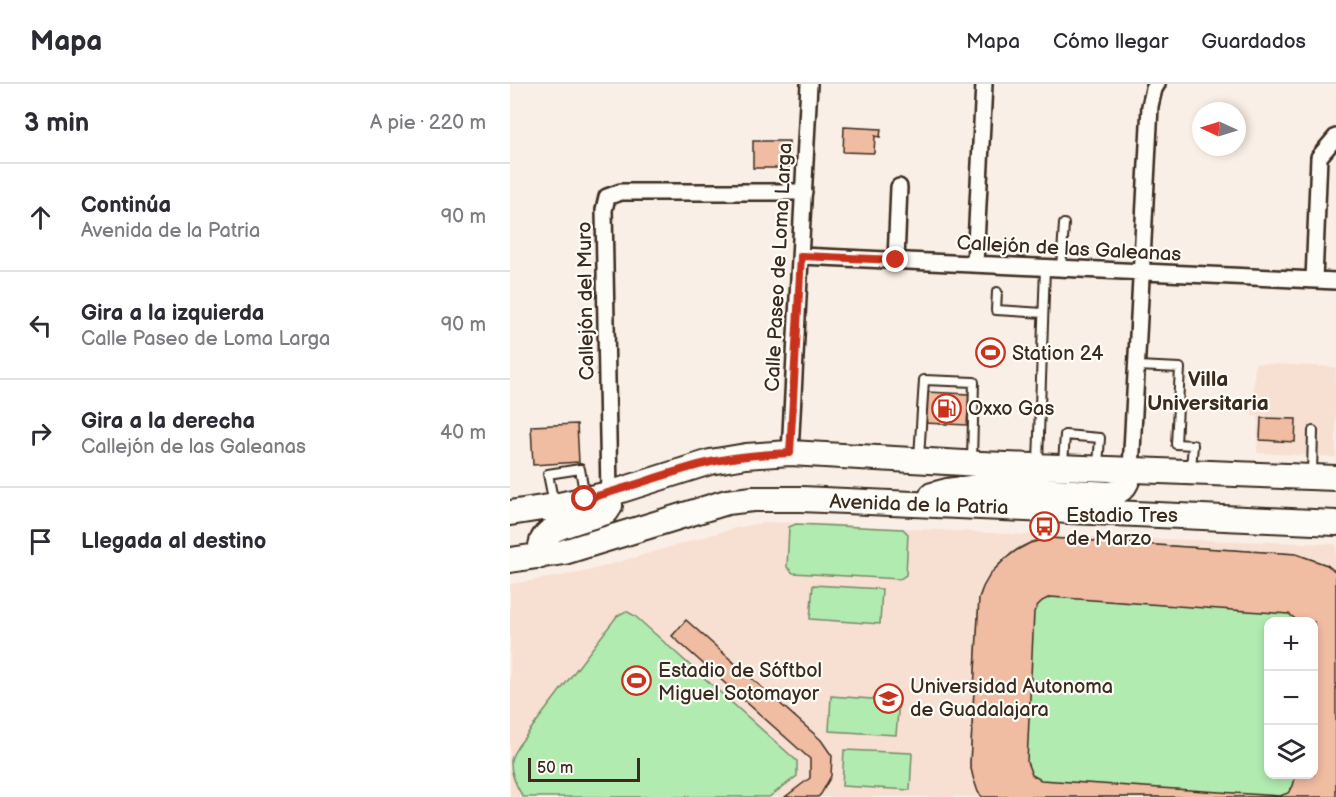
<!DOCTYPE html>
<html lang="es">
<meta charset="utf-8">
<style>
:root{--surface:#fff;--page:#f2f2f3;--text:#2b2b33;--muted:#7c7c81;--line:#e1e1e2}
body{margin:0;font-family:"Balsamiq Sans",sans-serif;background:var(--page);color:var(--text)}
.controls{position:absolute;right:18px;bottom:18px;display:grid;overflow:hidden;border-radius:12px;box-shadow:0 3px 9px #0003}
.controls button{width:54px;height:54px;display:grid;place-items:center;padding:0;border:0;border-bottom:2px solid var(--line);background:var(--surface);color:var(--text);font:30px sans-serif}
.compass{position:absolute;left:682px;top:18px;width:54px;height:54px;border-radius:50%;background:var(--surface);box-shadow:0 3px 9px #0003;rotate:274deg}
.scale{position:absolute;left:18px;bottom:15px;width:112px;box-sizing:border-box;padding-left:6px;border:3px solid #3b2a1e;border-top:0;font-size:16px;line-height:21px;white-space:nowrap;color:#3b2a1e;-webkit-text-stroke:4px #fdfcf7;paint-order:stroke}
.stop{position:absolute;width:18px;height:18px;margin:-14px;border:4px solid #c8321e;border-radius:50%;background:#fff}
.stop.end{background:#c8321e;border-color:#fff;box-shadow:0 2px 6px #0008}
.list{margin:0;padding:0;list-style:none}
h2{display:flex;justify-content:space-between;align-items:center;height:78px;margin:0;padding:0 24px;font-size:26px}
h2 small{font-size:20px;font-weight:400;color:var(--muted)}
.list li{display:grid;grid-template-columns:39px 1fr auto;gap:18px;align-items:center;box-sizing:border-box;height:108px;padding:0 24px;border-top:2px solid var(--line)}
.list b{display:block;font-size:22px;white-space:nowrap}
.list p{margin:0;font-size:20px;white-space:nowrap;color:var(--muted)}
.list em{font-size:20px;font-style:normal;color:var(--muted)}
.icon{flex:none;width:33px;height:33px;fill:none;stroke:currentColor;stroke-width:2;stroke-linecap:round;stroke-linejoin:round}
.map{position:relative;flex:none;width:826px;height:713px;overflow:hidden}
header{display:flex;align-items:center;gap:36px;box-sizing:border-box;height:84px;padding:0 30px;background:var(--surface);border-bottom:2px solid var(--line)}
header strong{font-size:28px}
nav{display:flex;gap:33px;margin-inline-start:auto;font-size:21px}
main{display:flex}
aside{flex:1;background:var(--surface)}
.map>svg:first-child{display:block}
.built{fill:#f7e0d2;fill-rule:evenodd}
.green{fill:#b1ebb0;stroke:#768a67;stroke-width:1.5;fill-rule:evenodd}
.building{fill:#f0bca2;stroke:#3b2a1e;stroke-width:1.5;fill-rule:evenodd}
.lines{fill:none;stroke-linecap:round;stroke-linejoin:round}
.service-casing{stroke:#3b2a1e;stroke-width:12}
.minor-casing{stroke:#3b2a1e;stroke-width:20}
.primary-casing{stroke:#3b2a1e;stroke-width:28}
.service{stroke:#fdfcf7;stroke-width:8}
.minor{stroke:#fdfcf7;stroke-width:15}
.primary{stroke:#fdfcf7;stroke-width:24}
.route{stroke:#c8321e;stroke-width:8}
.labels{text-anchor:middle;stroke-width:4.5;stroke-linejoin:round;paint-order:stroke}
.street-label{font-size:20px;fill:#3b2a1e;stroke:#fdfcf7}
.poi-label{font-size:20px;fill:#3b2a1e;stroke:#fdfcf7;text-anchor:start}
.neighbourhood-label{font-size:21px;font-weight:bold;fill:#3b2a1e;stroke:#fdfcf7}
</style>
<header>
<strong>Mapa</strong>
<nav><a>Mapa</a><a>Cómo llegar</a><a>Guardados</a></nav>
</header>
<main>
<aside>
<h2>3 min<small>A pie · 220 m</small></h2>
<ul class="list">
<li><svg class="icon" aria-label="ahead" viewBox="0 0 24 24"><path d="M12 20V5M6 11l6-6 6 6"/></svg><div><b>Continúa</b><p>Avenida de la Patria</p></div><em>90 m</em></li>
<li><svg class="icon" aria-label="left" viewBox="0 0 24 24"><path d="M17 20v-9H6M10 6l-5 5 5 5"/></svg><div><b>Gira a la izquierda</b><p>Calle Paseo de Loma Larga</p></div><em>90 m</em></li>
<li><svg class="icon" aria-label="right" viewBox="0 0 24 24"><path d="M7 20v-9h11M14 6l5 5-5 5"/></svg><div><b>Gira a la derecha</b><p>Callejón de las Galeanas</p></div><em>40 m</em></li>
<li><svg class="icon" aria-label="arrive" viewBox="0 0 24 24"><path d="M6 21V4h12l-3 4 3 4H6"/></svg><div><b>Llegada al destino</b></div></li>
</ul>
</aside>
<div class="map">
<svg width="826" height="713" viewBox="0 0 826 713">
<rect width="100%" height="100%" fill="#faefe6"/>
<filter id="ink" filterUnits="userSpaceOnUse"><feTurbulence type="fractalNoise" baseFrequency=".0167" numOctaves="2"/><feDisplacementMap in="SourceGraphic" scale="12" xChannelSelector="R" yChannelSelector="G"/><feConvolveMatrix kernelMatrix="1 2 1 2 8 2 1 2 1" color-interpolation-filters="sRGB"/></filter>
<g filter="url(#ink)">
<path class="built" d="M745 279 826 283V373L747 369 748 332H742Z
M257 438 321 440 518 451 826 460V713H0V500L74 488 225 444ZM758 538H804V690H758Z"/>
<path class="green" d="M286 440 393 445 398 450 396 491 390 495 283 489 277 483 279 443Z
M539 454 786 470 817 481 826 713H472C465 703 463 691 460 680L469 514C477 490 497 468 520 459 526 456 533 455 539 454ZM758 538H804V690H758Z
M303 501 372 505 370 540 300 535Z
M116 527 125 532 287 677V692L259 713H13C6 702 0 689 1 676 2 671 5 667 8 662L107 532Z
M321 612 389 617 386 651 319 647Z
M334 666 402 669 400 706 332 702Z"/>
<path class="building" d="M334 43 371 45 370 53 365 52 364 69 333 68Z
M243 57H279V84H243Z
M416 308 459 310 457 341 414 339Z
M751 334 786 335 785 358 750 356Z
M67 340 69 378 23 381 21 342Z
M539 454 786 470 817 481 826 488V713H472L468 708 463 693 460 680 469 514 473 503 481 489 495 475 507 466 520 459ZM540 513 779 530 789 538H804V690H786L783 702 778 709 770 712 531 696 522 691 517 678 524 528 528 521 532 517Z
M176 536 311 656 322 672 321 692 311 710 308 713H275L300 694V675L162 552Z"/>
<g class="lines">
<defs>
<path id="service" d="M551 184 554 140
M487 208 486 226 533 229
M627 282 670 284 666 360 683 361 681 384
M409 373 414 296 464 298 462 375
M528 378 535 184
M553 379 555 351 590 354 588 381
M802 389 803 347
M44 420 38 390 70 385 75 413"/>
<path id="minor" d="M291 172 826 197
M386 176 389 103
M465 180 474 0
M804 196 809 73 826 53
M280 369 299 0
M621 386 640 22 644 5 647 0
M99 410 94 126 97 113 111 108H294"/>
<path id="primary" d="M422 411 437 407 469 403 600 410C615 406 616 400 621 386
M0 429 45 422 99 410 200 378 236 372 280 369 471 380 826 394
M31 472C30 464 31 455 38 449 46 442 83 432 96 428L100 422 99 410
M0 476 54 468 217 418 243 415H291L826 439"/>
</defs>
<use href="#service" class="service-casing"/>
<use href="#minor" class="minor-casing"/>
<use href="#primary" class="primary-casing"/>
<use href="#service" class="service"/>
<use href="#minor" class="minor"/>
<use href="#primary" class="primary"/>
</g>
</g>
<g class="lines" filter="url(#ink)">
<path class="route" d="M75 415C117 405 158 388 201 378 227 372 253 370 280 369L291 172 386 176"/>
</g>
<defs>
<symbol id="stadium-ring" viewBox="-11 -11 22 22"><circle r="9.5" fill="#fdfcf7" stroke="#c8321e" stroke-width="1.5"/><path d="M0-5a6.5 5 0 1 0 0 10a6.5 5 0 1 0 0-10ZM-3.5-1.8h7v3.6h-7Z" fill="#c8321e"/></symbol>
<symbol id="fuel-ring" viewBox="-11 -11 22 22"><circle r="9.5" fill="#fdfcf7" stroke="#c8321e" stroke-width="1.5"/><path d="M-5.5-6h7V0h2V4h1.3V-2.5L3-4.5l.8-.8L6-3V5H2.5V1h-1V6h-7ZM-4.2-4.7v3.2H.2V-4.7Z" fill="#c8321e"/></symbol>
<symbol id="bus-ring" viewBox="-11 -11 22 22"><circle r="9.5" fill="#fdfcf7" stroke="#c8321e" stroke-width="1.5"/><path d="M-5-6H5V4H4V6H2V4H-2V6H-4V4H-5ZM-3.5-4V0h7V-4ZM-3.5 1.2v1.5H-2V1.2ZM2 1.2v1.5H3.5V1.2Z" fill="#c8321e"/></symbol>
<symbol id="university-ring" viewBox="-11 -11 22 22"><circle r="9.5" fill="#fdfcf7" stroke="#c8321e" stroke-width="1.5"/><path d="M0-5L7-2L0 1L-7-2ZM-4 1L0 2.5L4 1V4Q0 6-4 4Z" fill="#c8321e"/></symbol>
</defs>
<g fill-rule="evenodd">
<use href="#stadium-ring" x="464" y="252" width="33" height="33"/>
<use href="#fuel-ring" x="420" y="308" width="33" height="33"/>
<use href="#bus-ring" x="518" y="426" width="33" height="33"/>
<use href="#stadium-ring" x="110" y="580" width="33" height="33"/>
<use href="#university-ring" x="362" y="598" width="33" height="33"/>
</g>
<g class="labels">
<g class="street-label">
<text transform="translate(559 164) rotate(3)" y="7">Callejón de las Galeanas</text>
<text transform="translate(268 183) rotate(-87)" y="7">Calle Paseo de Loma Larga</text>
<text transform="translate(75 217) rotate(-91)" y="7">Callejón del Muro</text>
<text transform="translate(409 420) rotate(2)" y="7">Avenida de la Patria</text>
</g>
<g class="poi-label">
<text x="502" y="276">Station 24</text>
<text x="458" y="331">Oxxo Gas</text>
<text x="556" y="438">Estadio Tres<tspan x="556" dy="23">de Marzo</tspan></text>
<text x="148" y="593">Estadio de Sóftbol<tspan x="148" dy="23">Miguel Sotomayor</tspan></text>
<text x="400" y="609">Universidad Autonoma<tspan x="400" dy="23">de Guadalajara</tspan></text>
</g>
<g class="neighbourhood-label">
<text x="698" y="302">Villa<tspan x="698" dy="24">Universitaria</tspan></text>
</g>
</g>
</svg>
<div class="controls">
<button>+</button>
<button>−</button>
<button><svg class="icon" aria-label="layers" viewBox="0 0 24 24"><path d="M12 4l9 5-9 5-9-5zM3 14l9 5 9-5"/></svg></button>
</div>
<svg class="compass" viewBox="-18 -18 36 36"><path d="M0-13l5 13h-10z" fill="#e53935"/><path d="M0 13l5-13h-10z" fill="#7c7c81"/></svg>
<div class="scale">50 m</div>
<div class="stop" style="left:75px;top:415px"></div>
<div class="stop end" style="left:386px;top:176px"></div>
</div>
</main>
